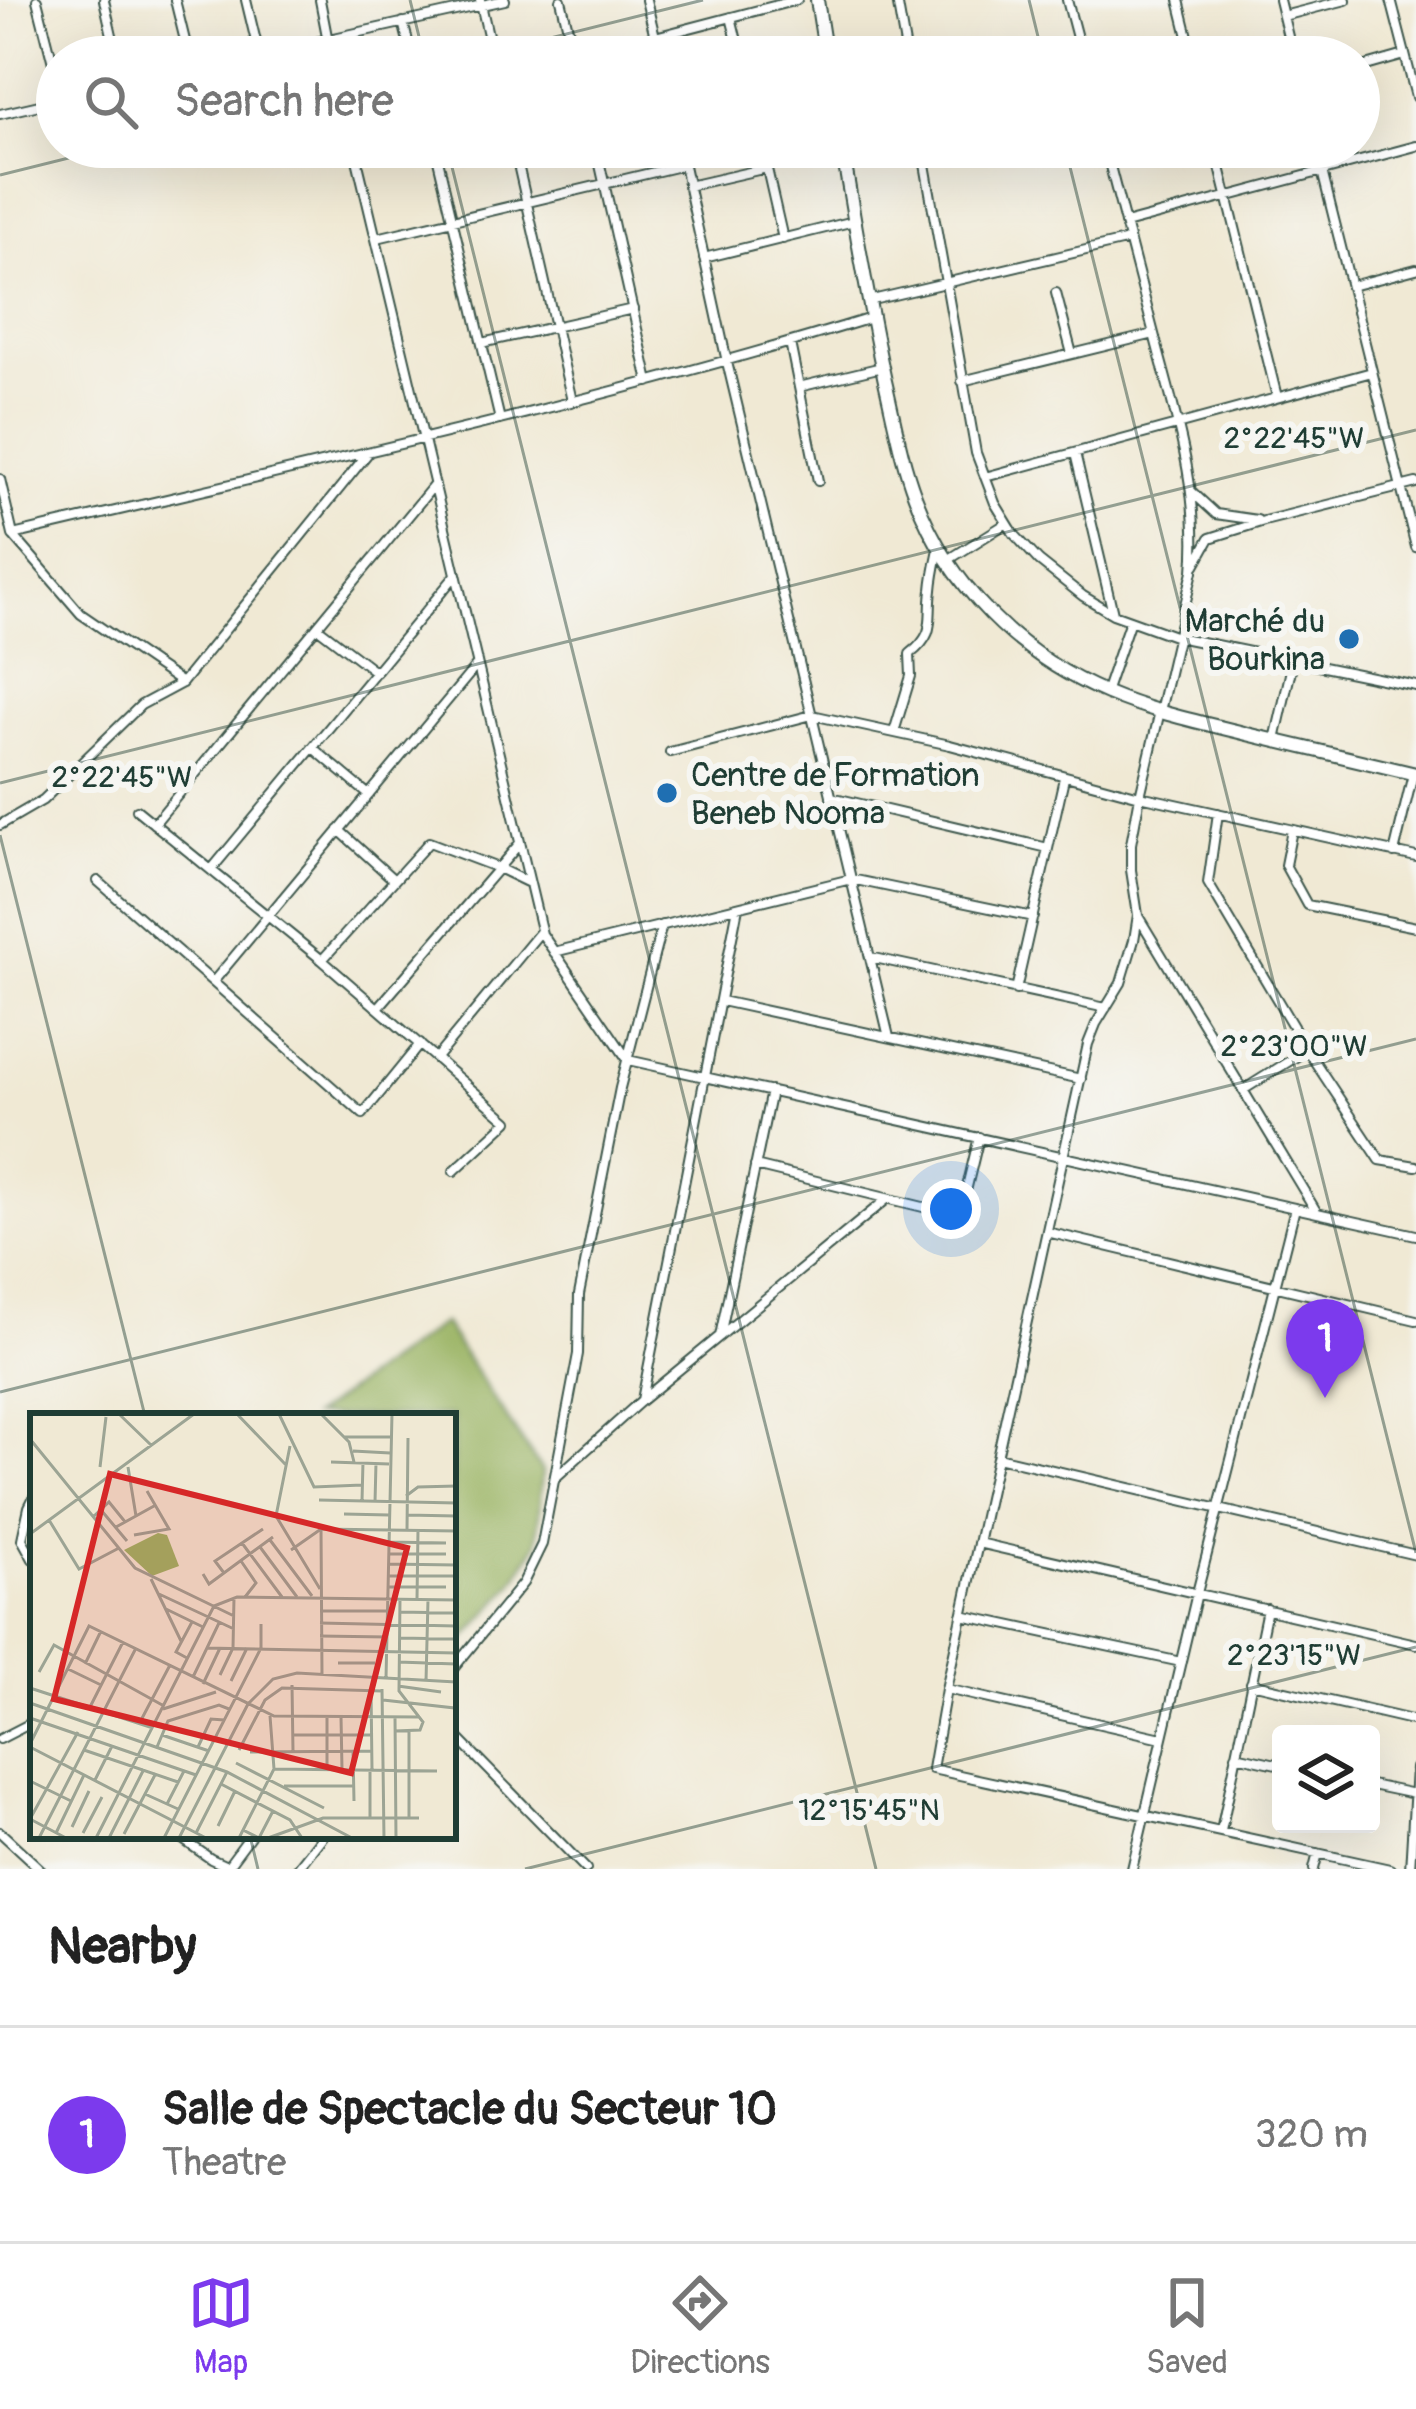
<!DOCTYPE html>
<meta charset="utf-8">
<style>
:root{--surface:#fff;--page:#f6f6f6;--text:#222;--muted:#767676;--line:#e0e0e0;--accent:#7c3aed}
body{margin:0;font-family:Pangolin,sans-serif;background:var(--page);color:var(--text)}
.controls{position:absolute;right:36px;bottom:36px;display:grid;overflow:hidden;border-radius:12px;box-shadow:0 12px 48px #0002}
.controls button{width:108px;height:108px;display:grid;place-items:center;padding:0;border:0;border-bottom:3px solid var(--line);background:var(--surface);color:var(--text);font:60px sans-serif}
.you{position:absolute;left:951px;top:1209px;width:42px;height:42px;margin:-30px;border:9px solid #fff;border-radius:50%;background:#1a73e8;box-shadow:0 0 0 18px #1a73e833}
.badge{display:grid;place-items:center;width:78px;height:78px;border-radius:50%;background:var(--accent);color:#fff;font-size:39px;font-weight:700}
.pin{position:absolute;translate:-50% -99px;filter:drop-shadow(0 3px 6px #0008)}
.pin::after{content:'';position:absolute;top:63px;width:42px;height:36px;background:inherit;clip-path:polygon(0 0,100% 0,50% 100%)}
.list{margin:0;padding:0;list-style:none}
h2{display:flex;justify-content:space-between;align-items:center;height:156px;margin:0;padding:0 48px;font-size:51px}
h2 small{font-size:39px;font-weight:400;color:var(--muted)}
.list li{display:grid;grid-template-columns:78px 1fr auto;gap:36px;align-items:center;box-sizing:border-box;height:216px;padding:0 48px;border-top:3px solid var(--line)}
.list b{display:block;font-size:45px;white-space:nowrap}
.list p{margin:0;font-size:39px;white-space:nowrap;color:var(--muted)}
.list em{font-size:39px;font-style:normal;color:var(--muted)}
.icon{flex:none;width:66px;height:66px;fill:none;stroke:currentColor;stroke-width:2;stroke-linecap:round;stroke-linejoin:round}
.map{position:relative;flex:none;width:1416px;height:1869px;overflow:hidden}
.search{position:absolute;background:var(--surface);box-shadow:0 12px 48px #0002;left:36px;right:36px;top:36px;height:132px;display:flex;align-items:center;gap:30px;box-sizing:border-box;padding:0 42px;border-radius:66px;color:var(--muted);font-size:45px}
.sheet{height:372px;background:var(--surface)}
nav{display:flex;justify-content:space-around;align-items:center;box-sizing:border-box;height:168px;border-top:3px solid var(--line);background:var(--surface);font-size:33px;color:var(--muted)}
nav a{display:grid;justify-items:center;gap:6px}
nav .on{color:var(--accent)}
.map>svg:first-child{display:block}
.forest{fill:#9cb566;stroke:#5e794d;stroke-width:3}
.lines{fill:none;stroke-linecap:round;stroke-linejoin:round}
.street-casing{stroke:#3e574c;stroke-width:12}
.secondary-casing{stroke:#3e574c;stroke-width:16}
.street{stroke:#fff;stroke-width:8}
.secondary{stroke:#fff;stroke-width:12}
.ticks{fill:none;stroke:#1f3d34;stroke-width:3;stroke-opacity:0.45}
.poi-dot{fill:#1f6fb2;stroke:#f6f6f2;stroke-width:4.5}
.labels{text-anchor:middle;stroke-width:12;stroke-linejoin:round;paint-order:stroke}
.poi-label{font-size:33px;fill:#1f3d34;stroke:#f6f6f2;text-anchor:end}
.inset-road{fill:none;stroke:#9ca494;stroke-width:3}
.view{fill:#d62828;fill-opacity:0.15;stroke:#d62828;stroke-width:6}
.inset-edge{fill:none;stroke:#1f3d34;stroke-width:6}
.ticks-label{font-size:30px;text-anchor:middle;fill:#1f3d34;stroke:#f6f6f2;stroke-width:12;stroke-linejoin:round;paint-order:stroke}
</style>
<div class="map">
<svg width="1416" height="1869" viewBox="0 0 1416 1869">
<rect width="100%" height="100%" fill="#f6f6f2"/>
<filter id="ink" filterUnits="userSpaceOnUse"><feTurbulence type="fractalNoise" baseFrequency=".00833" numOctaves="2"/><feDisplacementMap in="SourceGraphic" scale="24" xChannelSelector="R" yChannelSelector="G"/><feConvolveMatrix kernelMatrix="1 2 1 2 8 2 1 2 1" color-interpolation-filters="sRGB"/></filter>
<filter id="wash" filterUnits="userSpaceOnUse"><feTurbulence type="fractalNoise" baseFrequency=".004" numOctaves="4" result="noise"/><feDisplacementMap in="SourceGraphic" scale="48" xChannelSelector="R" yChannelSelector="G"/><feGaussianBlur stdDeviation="2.7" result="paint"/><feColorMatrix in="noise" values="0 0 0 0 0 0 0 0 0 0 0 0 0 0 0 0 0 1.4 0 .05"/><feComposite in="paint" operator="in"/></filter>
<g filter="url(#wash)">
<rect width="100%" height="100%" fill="#f0e9d4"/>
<path class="forest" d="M443 1323 542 1471 537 1543 513 1584 453 1653V1416H313Z"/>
</g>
<g filter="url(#ink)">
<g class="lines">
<defs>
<path id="street" d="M37 0 57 79
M104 0 117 57
M175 0 189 57
M246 0 259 54
M320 0 331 57
M480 0 493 57
M561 0 575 57
M646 0 660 57
M897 0 907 57
M1067 0 1082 57
M1179 0 1193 57
M1279 0 1293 57
M1391 0 1416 97
M1283 16 1346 0
M731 17 741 57
M403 22 412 57
M655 37 797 0
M248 57 505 0
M1359 68 1405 55
M0 114 57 101
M354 147 542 934 628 1060 1416 1235
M435 147 500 420
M514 147 572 401
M596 147 649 382
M680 147 727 362 889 1037
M762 147 783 239
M922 147 976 453 995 503 1014 534 1039 561 1083 596 1113 614 1177 637 1416 686
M1105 147C1123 216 1141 284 1159 353 1178 424 1200 496 1193 571L1140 796 1131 844V870L1138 915 1134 940 1121 983 1096 1024 1088 1044 946 1689 932 1769 1390 1869
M1215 147 1277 397
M1316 147 1416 547
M688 186 767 168
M1125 224 1416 146
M377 238 684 165
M704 258 854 221
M1351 286 1416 269
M1056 293 1072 354
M868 301 1129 240
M482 343 633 309
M790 343 818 481
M962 381 1154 334
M799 387 882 367
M1075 453 1113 613
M985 477 1372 372
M0 479 13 535 81 614 182 683
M1191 491 1216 514 1257 520
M13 535C300 467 589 405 871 318
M948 560 1007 523
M1195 565 1210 538 1264 521 1416 483
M317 627 376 672
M1105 693 1130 620
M894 732 911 676 910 654C937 633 928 621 932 590 933 576 936 563 939 549
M1275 740 1293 661
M313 748 369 795
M670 752 812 715 950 745 1140 796 1416 857
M831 797 1048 848
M137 810 322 960 508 1121 454 1171
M1218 813 1208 883 1307 1050 1380 1160 1416 1166
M154 824 434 485
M0 825 43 800 141 705 182 683 369 452
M339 830 394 880
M1292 830 1285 865 1307 905 1416 927
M1394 853 1413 774
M211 870 455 576
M98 881 363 1114 420 1044
M1138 916 1316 1211
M554 952 851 879 1033 917
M870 957 1106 1008
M322 960 429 842 498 868 529 883
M213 982 477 665
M1016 990 1064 778
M721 1001 1081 1079
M378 1008 520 843
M436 1058 541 931
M1243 1090 1307 1050
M755 1166 960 1216 979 1137
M1047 1232 1416 1320
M720 1336 771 1091
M642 1400 738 907
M997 1457 1416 1555
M555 1478 642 1400 887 1199
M33 1499 29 1507 22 1539 33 1559
M978 1543 1416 1644
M962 1615 1181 1662
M453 1669 523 1583 542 1544 578 1354 579 1295 620 1088 662 925
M1251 1683 1416 1721
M946 1689 1162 1738
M453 1733 586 1869
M0 1739 33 1722
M1236 1755 1281 1765
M1371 1785 1414 1794
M1221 1831 1267 1609
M0 1832 40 1869
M178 1836 211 1859 233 1869
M227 1867 250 1836
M297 1869 323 1836
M1132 1869 1197 1593 1295 1208
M1314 1869 1318 1853
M1410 1869 1416 1768"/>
<path id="secondary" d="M817 0 826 57
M842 147C855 225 868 303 885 381 894 419 901 459 915 496 948 585 1019 656 1107 693 1152 712 1200 722 1247 734 1303 747 1360 761 1416 774"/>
</defs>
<use href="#street" class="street-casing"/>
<use href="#secondary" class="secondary-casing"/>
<use href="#street" class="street"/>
<use href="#secondary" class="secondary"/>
</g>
</g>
<path class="ticks" d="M410 0 424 57M1029 0 1043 57M474 57 703 0M447 147 876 1869M1065 147 1416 1553M0 175 113 147M0 783 1416 430M0 835 145 1416M0 1392 1416 1039M250 1836 258 1869M525 1869 1416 1647"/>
<g class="poi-dot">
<circle cx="1349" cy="639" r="12"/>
<circle cx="667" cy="793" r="12"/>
</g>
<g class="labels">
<g class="poi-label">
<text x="1325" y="632">Marché du<tspan x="1325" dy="38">Bourkina</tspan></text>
<text x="691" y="786" text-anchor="start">Centre de Formation<tspan x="691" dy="38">Beneb Nooma</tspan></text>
</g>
</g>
<g transform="translate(30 1413)">
<rect width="426" height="426" fill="#f0e9d4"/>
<path d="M128 120 137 122 149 153 122 163 94 137Z" fill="#9cb566"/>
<path class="inset-road" d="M89 1 121 32M207 1 256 52M249 1 284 74 332 72M291 1 319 29 324 49M314 24H361M0 26 105 155 204 203M260 33 246 103 290 176M323 38 360 40M301 49 359 51M70 54 76 4M98 54 106 103M376 83 388 74 426 73M289 87 426 90M332 88 333 49M345 89 346 50M71 97 97 128M314 101 359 102M377 102 426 103M64 103 79 89 96 110M19 107 49 156 89 135M86 114 124 93M291 116 292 261M377 117 378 25M0 121 164 1M104 122 139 116 117 78M240 127 282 183M358 129 416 130M212 130 252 184M230 134 267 184M261 137 291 116 426 118M358 141H416M211 148 226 170 215 184M358 151 426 152M194 160 185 148 233 116M173 161 179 171 243 124M358 163H426M121 166 151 228M358 174H416M129 181 204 216M387 186 388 117M136 196 173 214M290 198H357M369 199 426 200M290 210 426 213M290 223 357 224M369 225 426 226M177 235 426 240M157 245 146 239 162 209M368 249 426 251M308 250H345M55 251 71 218M38 256 71 272M9 259 24 232 134 293M190 262 203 235 204 185M163 264 189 210M356 265 362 1M201 268 217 235M396 268 398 187M173 271 190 235M262 272 263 338M368 273 411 279M0 275 123 315M352 276 354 425M341 277 342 356M353 287 425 295 426 238M0 290 197 359 322 425M59 296 93 229M133 296 186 279M311 304 312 356M365 304 366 425M0 305 166 362M297 305V356M109 311 140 252M365 318 390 317 393 309 369 278 370 186M132 322 179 338M263 322H341M0 331 59 213 244 303 389 304M0 334 176 425M127 334 138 308 189 292 199 296M168 334 181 306 194 307M54 337 148 369M209 337 235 287 252 275 352 278M323 338 324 388M220 339 342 338M206 350 294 395M244 356 407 358M340 356V405M65 367 82 333M0 368 41 388M191 371 260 407 272 425M254 373H324M115 381 148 396M137 391 154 358M379 405V317M0 406 48 319M0 406 36 425M188 413 205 378M42 414 59 378M213 417 229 425 243 398M26 420 54 362M53 420 72 384M166 420 197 359M94 421 126 360M9 425 106 235M66 425 184 193 207 184 426 187M79 425 114 356M134 425 231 235V211M149 425 218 291 243 266 267 260 426 269M209 425 244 356 240 303M238 425 293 405H389"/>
<path class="view" d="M80 61 377 135 321 360 24 286Z"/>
<rect width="426" height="426" class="inset-edge"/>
</g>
<g class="ticks-label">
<text x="1294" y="448">2°22'45"W</text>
<text x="122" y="787">2°22'45"W</text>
<text x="1294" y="1056">2°23'00"W</text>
<text x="1294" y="1665">2°23'15"W</text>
<text x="869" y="1820">12°15'45"N</text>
</g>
</svg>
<div class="controls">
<button><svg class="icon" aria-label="layers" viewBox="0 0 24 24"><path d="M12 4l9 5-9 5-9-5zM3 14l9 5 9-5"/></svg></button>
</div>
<div class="you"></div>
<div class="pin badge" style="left:1325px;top:1398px">1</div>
<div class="search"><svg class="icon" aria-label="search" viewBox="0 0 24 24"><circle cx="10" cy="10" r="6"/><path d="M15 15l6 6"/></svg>Search here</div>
</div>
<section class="sheet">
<h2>Nearby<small></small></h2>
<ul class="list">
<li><span class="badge">1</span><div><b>Salle de Spectacle du Secteur 10</b><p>Theatre</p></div><em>320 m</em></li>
</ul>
</section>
<nav>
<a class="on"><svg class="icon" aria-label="map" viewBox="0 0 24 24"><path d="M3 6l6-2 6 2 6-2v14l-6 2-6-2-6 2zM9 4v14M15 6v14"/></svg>Map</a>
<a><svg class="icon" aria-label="directions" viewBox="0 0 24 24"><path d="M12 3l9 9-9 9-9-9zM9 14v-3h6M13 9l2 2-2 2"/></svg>Directions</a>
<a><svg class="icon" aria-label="saved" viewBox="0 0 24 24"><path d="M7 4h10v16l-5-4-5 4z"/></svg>Saved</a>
</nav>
